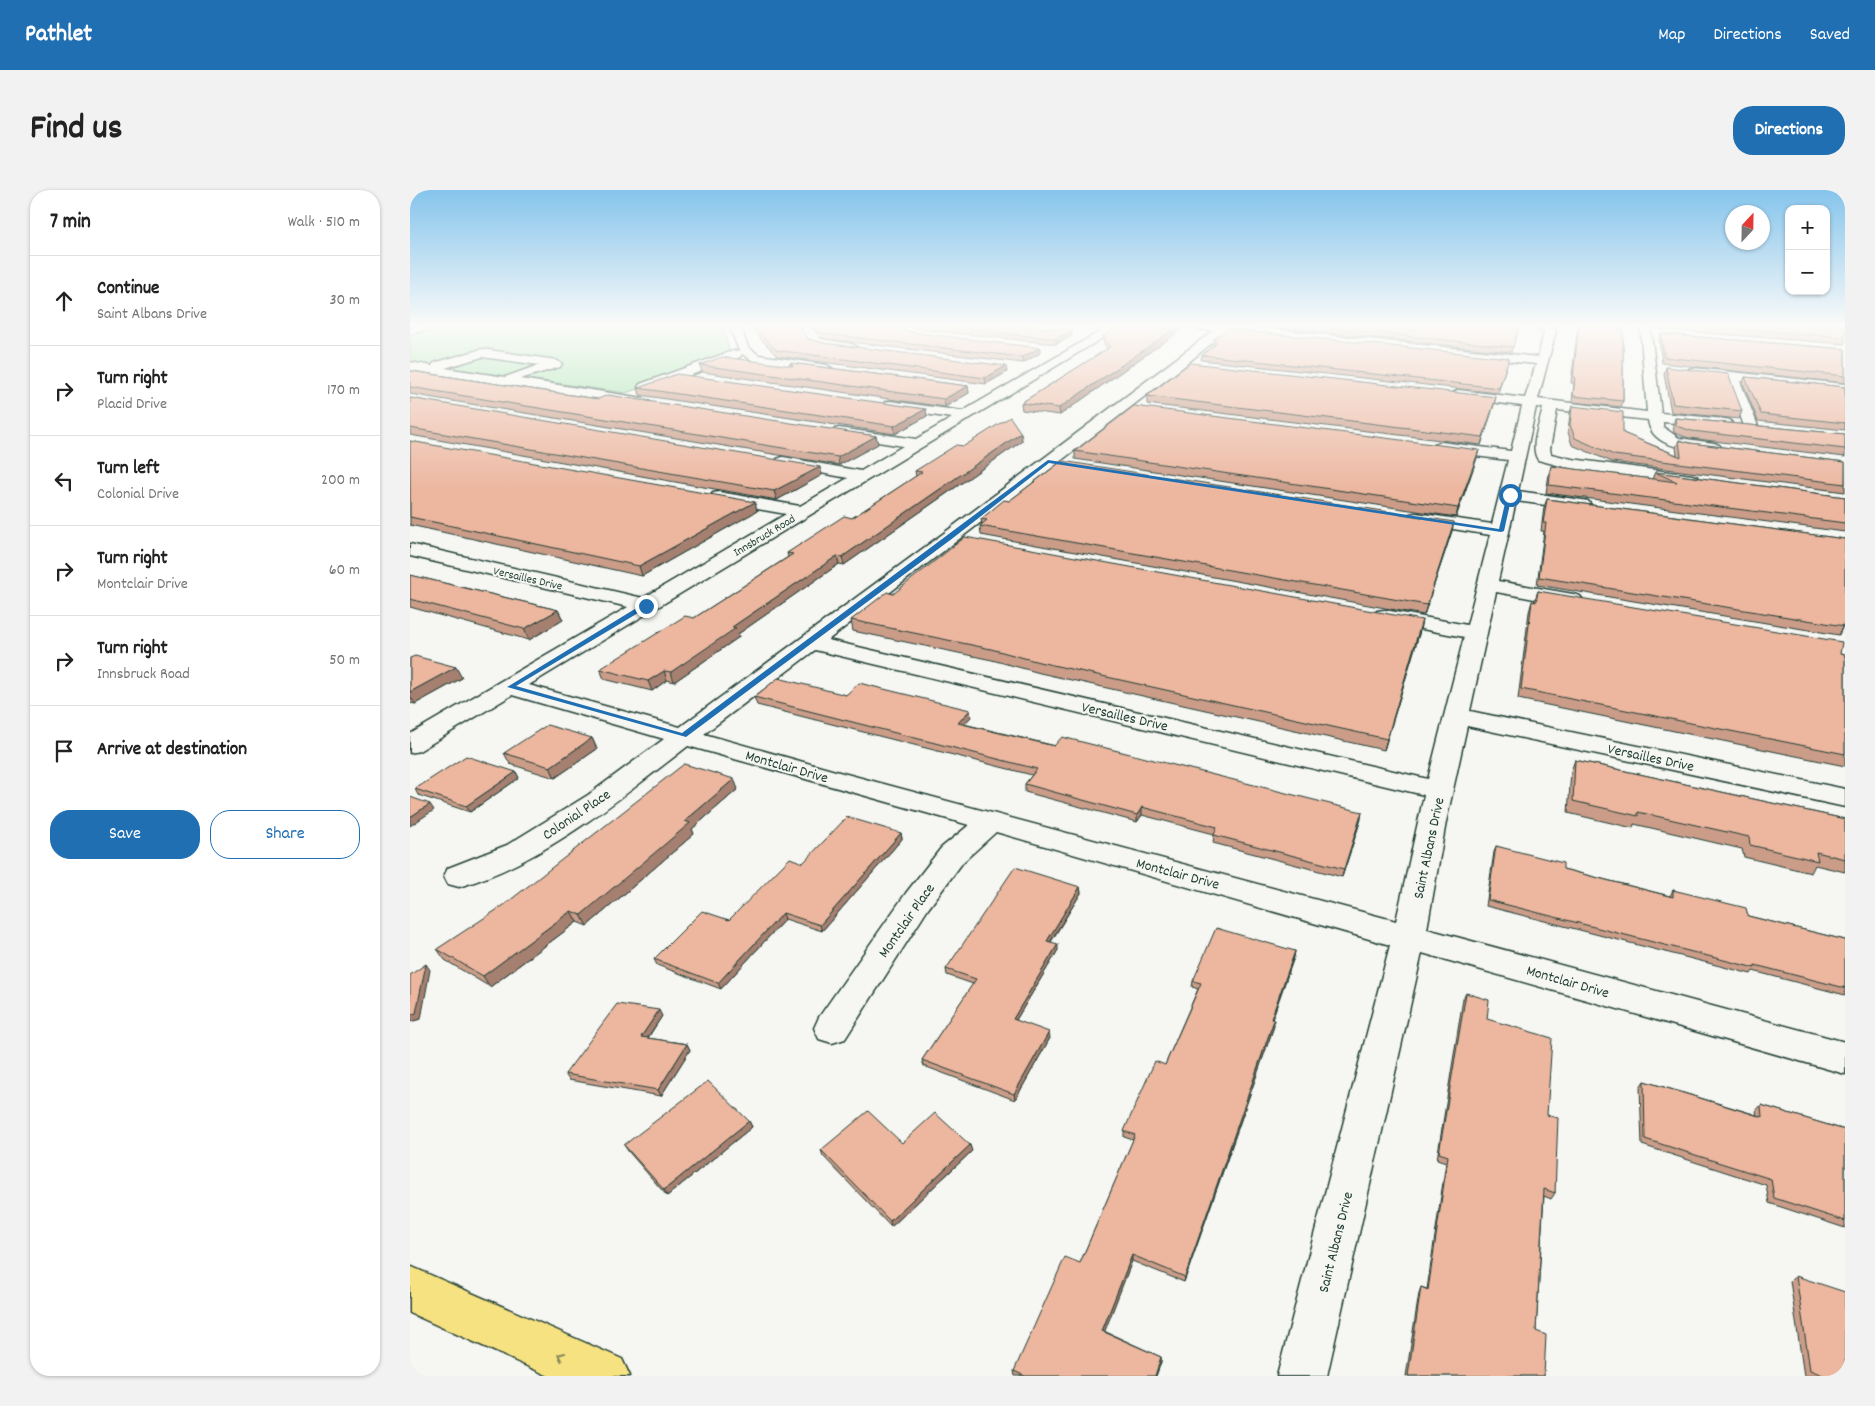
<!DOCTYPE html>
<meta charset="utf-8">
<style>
:root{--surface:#fff;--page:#f2f2f2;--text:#222;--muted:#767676;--line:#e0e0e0;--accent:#1f6fb2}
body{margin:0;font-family:Dekko,sans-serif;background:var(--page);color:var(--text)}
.controls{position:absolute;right:15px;top:15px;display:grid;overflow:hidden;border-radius:10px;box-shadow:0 1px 4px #0004}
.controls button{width:45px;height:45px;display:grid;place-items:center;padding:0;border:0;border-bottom:1px solid var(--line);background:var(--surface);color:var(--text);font:25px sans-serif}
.compass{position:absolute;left:1315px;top:15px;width:45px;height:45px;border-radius:50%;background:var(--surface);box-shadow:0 1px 4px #0004;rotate:22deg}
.stop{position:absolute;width:15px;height:15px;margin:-11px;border:4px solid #1f6fb2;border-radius:50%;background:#fff}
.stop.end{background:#1f6fb2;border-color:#fff;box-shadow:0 1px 5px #0008}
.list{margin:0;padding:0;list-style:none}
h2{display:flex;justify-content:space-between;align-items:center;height:65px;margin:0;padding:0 20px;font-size:21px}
h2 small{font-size:16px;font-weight:400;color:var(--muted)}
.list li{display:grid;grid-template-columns:32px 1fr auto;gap:15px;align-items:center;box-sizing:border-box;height:90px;padding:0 20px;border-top:1px solid var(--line)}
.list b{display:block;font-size:19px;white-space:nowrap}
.list p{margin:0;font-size:16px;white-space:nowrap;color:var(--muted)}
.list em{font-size:16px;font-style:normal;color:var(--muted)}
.actions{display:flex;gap:10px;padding:15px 20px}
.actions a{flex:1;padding:11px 0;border:1px solid var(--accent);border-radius:20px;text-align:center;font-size:18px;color:var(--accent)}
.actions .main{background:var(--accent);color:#fff}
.icon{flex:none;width:28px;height:28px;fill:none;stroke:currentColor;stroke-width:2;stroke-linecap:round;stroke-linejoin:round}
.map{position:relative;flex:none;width:1435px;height:1186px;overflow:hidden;border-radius:20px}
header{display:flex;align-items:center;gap:30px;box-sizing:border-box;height:70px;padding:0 25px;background:var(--accent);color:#fff}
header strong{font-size:24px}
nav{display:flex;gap:28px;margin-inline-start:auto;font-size:18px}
.intro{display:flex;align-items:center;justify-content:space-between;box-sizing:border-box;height:120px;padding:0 30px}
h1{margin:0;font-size:35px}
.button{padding:12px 22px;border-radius:20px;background:var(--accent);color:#fff;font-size:18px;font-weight:700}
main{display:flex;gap:30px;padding:0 30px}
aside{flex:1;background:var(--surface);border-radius:20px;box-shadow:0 1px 4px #0004}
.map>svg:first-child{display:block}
.green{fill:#a2e3ac;stroke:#609070}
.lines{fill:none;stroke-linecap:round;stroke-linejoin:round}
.minor-casing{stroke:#1f3d34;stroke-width:3}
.major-casing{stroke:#1f3d34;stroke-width:3}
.minor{fill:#f6f6f2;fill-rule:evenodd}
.major{fill:#f7e281;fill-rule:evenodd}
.wall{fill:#cb9d89;stroke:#1f3d34}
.shaded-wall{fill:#a57f6f;stroke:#1f3d34}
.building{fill:#ecb69f;stroke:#1f3d34}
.oneway{stroke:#808757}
.route{fill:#1f6fb2}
.labels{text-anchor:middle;stroke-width:4;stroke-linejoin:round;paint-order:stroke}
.far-street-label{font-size:12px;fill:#1f3d34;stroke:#f6f6f2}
.street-label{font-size:15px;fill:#1f3d34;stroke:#f6f6f2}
</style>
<header>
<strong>Pathlet</strong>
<nav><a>Map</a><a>Directions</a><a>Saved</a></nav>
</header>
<div class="intro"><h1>Find us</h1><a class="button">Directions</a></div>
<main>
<aside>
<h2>7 min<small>Walk · 510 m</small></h2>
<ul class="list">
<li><svg class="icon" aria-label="ahead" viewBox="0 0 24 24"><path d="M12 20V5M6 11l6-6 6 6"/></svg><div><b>Continue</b><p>Saint Albans Drive</p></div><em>30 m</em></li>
<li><svg class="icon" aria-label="right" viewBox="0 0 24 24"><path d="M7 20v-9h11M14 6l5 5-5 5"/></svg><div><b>Turn right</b><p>Placid Drive</p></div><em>170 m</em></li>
<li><svg class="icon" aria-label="left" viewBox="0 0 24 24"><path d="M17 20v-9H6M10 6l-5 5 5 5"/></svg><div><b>Turn left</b><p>Colonial Drive</p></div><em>200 m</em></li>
<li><svg class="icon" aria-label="right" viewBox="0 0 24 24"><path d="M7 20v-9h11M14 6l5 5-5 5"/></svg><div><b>Turn right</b><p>Montclair Drive</p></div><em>60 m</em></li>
<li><svg class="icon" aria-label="right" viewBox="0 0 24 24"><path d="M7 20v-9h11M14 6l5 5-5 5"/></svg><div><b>Turn right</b><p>Innsbruck Road</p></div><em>50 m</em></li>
<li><svg class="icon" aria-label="arrive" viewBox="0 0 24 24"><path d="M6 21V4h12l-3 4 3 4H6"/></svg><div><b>Arrive at destination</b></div></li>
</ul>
<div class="actions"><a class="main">Save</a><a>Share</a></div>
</aside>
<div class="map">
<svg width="1435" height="1186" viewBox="0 0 1435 1186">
<rect width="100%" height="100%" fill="#f6f6f2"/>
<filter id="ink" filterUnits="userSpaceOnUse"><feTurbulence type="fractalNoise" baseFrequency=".02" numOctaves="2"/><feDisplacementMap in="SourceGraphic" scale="10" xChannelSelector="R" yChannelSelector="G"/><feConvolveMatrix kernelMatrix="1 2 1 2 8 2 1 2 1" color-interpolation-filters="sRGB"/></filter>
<g filter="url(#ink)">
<path class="green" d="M34 135H313L320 165 216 203 0 172V144Z"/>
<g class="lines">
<defs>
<path id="minor" d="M10 135H29L28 137 0 144V138Z
M319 135H330L338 157 349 165 417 175 423 179 417 183 345 172 332 164 330 167 240 200H230L228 197 230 194 322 161H329Z
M388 135H399L411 149 442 154 448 158 442 162 403 154Z
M701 135H714L119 495 270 537 534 343 803 141 781 138 776 135H822L1128 167 1134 142 1122 135H1139L1146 141 1128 209 1237 222 1230 135H1240L1251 223 1315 229 1320 230 1322 233 1320 236 1315 237 1253 232V237L1269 248 1304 253 1309 255 1312 258 1309 261 1304 263C1282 259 1241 259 1238 230L1147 220 1140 259 1141 264 1162 269 1282 285 1288 287 1290 290 1288 293 1282 295 1162 279 1128 270C1119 257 1130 233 1133 218L1126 217 1108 301 1172 310 1178 311 1181 315 1178 319 1172 320 1106 311 1088 391 1163 404 1170 406 1173 410 1170 414 1163 416 1086 402 1060 521 1435 599V617L1057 536 1036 632 1017 739 1435 852V884L1012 763 917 1186H867L980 755 586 642 553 672 518 719 435 849 422 853 409 849 404 838 409 827 496 703 531 658 559 635 278 556C208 610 136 671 49 697L38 694 34 686 38 678 97 655 178 605 254 549 102 505 9 561 0 563V544L218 417 0 366V354L233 408 376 324 303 311 300 307 303 303 309 302 390 316 438 288 367 275 365 272 367 269 373 267 451 281 493 256 424 245 422 242 424 239 429 238 506 249 542 228 480 219 475 218 473 215 475 212 480 211 553 221ZM815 142 1126 174 1115 208 1048 200 1041 204 1048 208 1112 216 1101 261 1031 252 1026 254 1023 257 1026 260 1031 262 1098 270 1082 334 1006 323 1000 324 997 328 1000 332 1006 333 1080 345 1057 435 975 420 967 421 964 426 967 431 975 432 1054 447 1018 589 418 450 774 176ZM405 460 1014 605 986 731 429 582 294 544Z
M72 159 146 170 152 174 150 177 110 189 233 208 240 212 233 216 0 180V172L22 176 24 173ZM72 167 129 175 95 187 35 178Z
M1283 178 1435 194V202L1330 191 1348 236 1346 239H1336L1334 236 1317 189 1279 185 1277 182 1279 179Z"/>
<path id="major" d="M0 1076 212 1169 220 1186H139L0 1123Z"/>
</defs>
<use href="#minor" class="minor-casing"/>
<use href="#major" class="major-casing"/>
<use href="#minor" class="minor"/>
<use href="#major" class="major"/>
</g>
<path class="wall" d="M338 135H389L398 149 413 153 597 182 576 194 367 166Z
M401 135H470L508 143 630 163 613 173 416 149 410 147Z
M492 135H611L662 140V146L646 154 509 139Z
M662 135H681L678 137Z
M683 135H697L692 138 685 137Z
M842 135H1110L1101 162Z
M1168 135H1213V211L1211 217 1162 212 1164 193H1161Z
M1247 135H1435V154L1247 139Z
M775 137 650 225 612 220 611 213 697 159 693 151V146Z
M1251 144 1435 159V193L1252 173 1249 149Z
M804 149 1099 168 1088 203 791 170 792 165 804 155 803 154Z
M380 173 558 196 559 203 535 217 292 182 290 175 380 176Z
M1256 177 1332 221 1329 229 1261 222 1254 184Z
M0 181 188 209 466 246 468 254 429 275 0 204Z
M1335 187 1435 197V240L1348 231 1333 193Z
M228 198 517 226 485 244 230 205Z
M737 206 1084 215 1071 255 737 214Z
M0 208 412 285 367 310 0 245Z
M1162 216 1213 243 1267 265 1266 257 1269 250 1280 253 1435 272V302L1202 272 1162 255 1158 242 1160 223Z
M1265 228 1435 244V267L1279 248 1264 243 1263 235Z
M611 243 612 251 434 375 429 374 328 444 329 447 264 492 257 490 242 501 194 489 190 479 284 428 378 367 377 363 442 328 506 286 505 281 554 256Z
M0 251 347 321 232 386 0 335Z
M665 261 1067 268 1046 327 665 269Z
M1141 276 1242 289 1245 282 1435 307V342L1136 303 1139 284Z
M1137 309 1435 349V434H1434L1429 445 1127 395 1134 341H1131L1134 317Z
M599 311 1042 341 1014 425 571 345 570 336 572 334 571 329Z
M0 385 148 420 153 430 119 450 0 417Z
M1128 401 1435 465V576L1108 509 1119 422 1122 411 1124 412Z
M483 404 1010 441 974 560 630 483 582 470 443 441 441 430Z
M0 468 52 488 5 514 0 513Z
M436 505 561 527 554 534 951 629 932 687 803 653 804 644 732 625 727 632 615 602V594L622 585 347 515 344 507Z
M182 548 187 559 145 588 100 574 94 563Z
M1165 570 1435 629V682L1405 675 1401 683 1334 667 1332 659 1224 634 1223 638 1158 623 1161 581Z
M106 582 109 588 60 622 8 605 5 599Z
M328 599 282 639 284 644 177 736 167 732 80 797 35 770 27 759Z
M491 643 492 649 412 741 375 729 311 799 247 775 244 769 319 730 393 673Z
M1086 656 1153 679 1260 706 1263 700 1338 726 1435 750V805L1343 781 1341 784 1076 716 1084 662Z
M670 697 671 703 641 752 648 760 606 830 640 848 605 910 514 876 512 870 563 794 537 785 536 779Z
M885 761 884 767 862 829 864 836 774 1092 722 1071 694 1141 751 1167V1172L746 1186H605L604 1181 670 1073 723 950 714 947V941L755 875 788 799 782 797 783 791Z
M1056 803 1077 829 1137 925 1145 1003 1141 1009 1134 1006 1126 1141 1134 1186H996L1009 1103 1011 1097 1017 1099 1036 972 1027 969 1053 809Z
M252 826 238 848 277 854 280 860 251 906 159 890 155 884Z
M1234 891 1347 925 1346 921 1351 915 1435 940V1038L1359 1013 1356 995 1232 955 1230 897Z
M339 931 342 937 257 1006 218 961 214 955Z
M492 953 562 961 481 1037 413 966 411 960Z
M1386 1086 1435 1186H1394L1380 1091Z"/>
<path class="shaded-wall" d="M692 135H697L692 138Z
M770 135H775V137L650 225 649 218Z
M662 140V146L646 154V149Z
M630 158V163L613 173 612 167Z
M596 176 597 182 576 194 575 188Z
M558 196 559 203 535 217 534 209Z
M1086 207 1084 215 1071 255 1073 247Z
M516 219 517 226 485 244 484 236Z
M611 243 612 251 434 375 432 367Z
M466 246 468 254 429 275 428 267Z
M1069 260 1067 268 1046 327 1048 318Z
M410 277 412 285 367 310 364 301Z
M345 312 347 321 232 386 229 376Z
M1044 332 1042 341 1014 425 1017 415Z
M427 366 429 374 328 444 329 447 264 492 261 482 322 437Z
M148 420 153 430 119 450 114 439Z
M1012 430 1010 441 974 560 977 549Z
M46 477 52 488 5 514 0 506V502Z
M254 481 257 490 242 501 238 491Z
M560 520 561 527 549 540 548 533Z
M182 548 187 559 145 588 140 577Z
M106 582 109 588 60 622 56 616Z
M324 589 328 599 282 639 284 644 177 736 171 725 275 631Z
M20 614 24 620 0 636V627Z
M732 617V625L727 632V625Z
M952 622 951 629 932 687 934 679Z
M491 643 492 649 412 741 410 735Z
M670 697 671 703 637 757V751Z
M161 721 167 732 80 797 73 786Z
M373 723 375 729 311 799 308 793Z
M648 754V760L603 835V829Z
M885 761 884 767 860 835 861 829Z
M16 774 20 780 11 829 0 832V825Z
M249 820 252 826 234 853 231 847Z
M864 830V836L774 1092 775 1087Z
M639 842 640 848 605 910 604 904Z
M277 854 280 860 251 906 248 900Z
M339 931 342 937 257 1006 254 1000Z
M560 955 562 961 481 1037 480 1031Z
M722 1065V1071L693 1146 692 1141Z
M751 1167V1172L746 1186H745Z"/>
<path class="building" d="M342 135H389L398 149 413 153 596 176 575 188 366 160Z
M404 135H470L508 143 630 158 612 167 415 144 409 142Z
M521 135H611L662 140 646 149Z
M709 135H770L649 218 611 213 700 157 693 146Z
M894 135H1109L1103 157Z
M1169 135H1213V211L1163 206 1165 187H1163Z
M1279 135H1435V147Z
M816 139 1099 168 1089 198 792 165 807 153 804 149Z
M1251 144 1435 159V186L1254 167Z
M312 167 383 176 380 173 558 196 534 209 290 175Z
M780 173 1086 207 1073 247 737 206Z
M1256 177 1318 184 1332 221 1263 214Z
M0 181 188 209 198 205 466 246 428 267 0 197Z
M267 184 516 219 484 236 228 198Z
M1335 187 1435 197V233L1351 224Z
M0 208 410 277 364 301 0 238Z
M724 216 1069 260 1048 318 665 261Z
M1162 216 1213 222V243L1271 267 1269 250 1280 253 1435 272V294L1204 265 1165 248 1160 235Z
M600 227 611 243 432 367 427 366 322 437 326 438 261 482 254 481 238 491 190 479 275 426 284 428 383 364 377 363 434 326 442 328 512 282 505 281 546 255 554 256Z
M1265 228 1435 244V259L1282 241 1266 236Z
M0 251 345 312 229 376 0 327Z
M652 271 1044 332 1017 415 570 336 577 330 571 329 594 310 599 311Z
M1141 276 1267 292 1245 282 1435 307V333L1139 295Z
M1137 309 1435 349V428L1434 436 1129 387 1136 333H1133Z
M555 347 1012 430 977 549 629 472 581 459 441 430 477 402 483 404Z
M0 385 148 420 114 439 0 409Z
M1128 401 1432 452 1430 464 1435 465V564L1111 499 1122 411 1126 412Z
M5 466 46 477 0 502V468Z
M368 488 436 505 449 493 560 520 548 533 644 556 652 547 952 622 934 679 804 645 807 637 732 617 727 625 615 594 627 579 344 507Z
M137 535 182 548 140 577 94 563Z
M56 566 106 582 56 616 5 599Z
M1165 570 1435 629V669L1406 662 1408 671 1340 655 1339 647 1228 622V626L1163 611Z
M274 574 324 589 275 631 280 633 171 725 161 721 73 786 27 759 94 715Z
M0 607 20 614 0 627Z
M437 627 491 643 410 735 373 723 308 793 244 769 292 721 319 730 380 668 393 673Z
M1086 656 1153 673V679L1263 707V700L1336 718 1338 726 1435 750V798L1345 775V778L1078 710Z
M605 677 670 697 637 751 648 754 603 829 639 842 604 904 512 870 566 789 536 779Z
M806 738 885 761 861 829 864 830 775 1087 722 1065 692 1141 751 1167 745 1186H615L604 1181 655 1067 670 1073 725 945 714 941 745 871 755 875 791 793 783 791Z
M16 774 6 823 0 825V785Z
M1056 803 1079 810 1077 829 1142 848 1137 925 1148 928 1145 1003 1134 999 1126 1141 1136 1145 1134 1186H998L1011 1097 1018 1100 1038 966 1029 963Z
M207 814 249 820 231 847 277 854 248 900 155 884Z
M298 891 339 931 254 1000 214 955Z
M1234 891 1352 927 1351 915 1435 940V1031L1364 1008 1361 989 1235 949Z
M458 921 492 953 525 923 560 955 480 1031 411 960Z
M1386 1086 1435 1102V1186H1415L1400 1180Z"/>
<defs><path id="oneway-chevron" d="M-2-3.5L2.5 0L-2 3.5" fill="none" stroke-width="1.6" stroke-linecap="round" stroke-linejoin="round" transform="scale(1.25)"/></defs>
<use class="oneway" href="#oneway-chevron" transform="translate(151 1166) rotate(-156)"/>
</g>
<linearGradient id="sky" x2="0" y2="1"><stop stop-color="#85c4ec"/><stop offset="0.45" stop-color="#fbfbf9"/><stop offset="1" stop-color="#fbfbf9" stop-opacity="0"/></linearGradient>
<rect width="1435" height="301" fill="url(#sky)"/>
<path class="route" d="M638 270 1089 339 1097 305 1100 303 1102 305 1094 341 1091 342 639 273 543 348 276 547 97 497 233 414H238V417L106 496 272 543Z"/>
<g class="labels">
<g class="far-street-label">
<text transform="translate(354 345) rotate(-31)" y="4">Innsbruck Road</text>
<text transform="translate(118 388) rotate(13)" y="4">Versailles Drive</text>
</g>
<g class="street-label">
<text transform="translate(715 526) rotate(13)" y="5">Versailles Drive</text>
<text transform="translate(1241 567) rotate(12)" y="5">Versailles Drive</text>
<text transform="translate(377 576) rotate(16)" y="5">Montclair Drive</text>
<text transform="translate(166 624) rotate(-34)" y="5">Colonial Place</text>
<text transform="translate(1018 658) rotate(-78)" y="5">Saint Albans Drive</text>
<text transform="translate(768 683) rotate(15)" y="5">Montclair Drive</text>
<text transform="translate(496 730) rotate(-55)" y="5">Montclair Place</text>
<text transform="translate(1158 791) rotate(16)" y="5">Montclair Drive</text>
<text transform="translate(925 1052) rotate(-76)" y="5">Saint Albans Drive</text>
</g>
</g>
</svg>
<div class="controls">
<button>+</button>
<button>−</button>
</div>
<svg class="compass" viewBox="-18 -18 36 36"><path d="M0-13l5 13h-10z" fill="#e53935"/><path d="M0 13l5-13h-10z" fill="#767676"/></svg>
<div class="stop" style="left:1100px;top:305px"></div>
<div class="stop end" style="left:236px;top:416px"></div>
</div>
</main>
